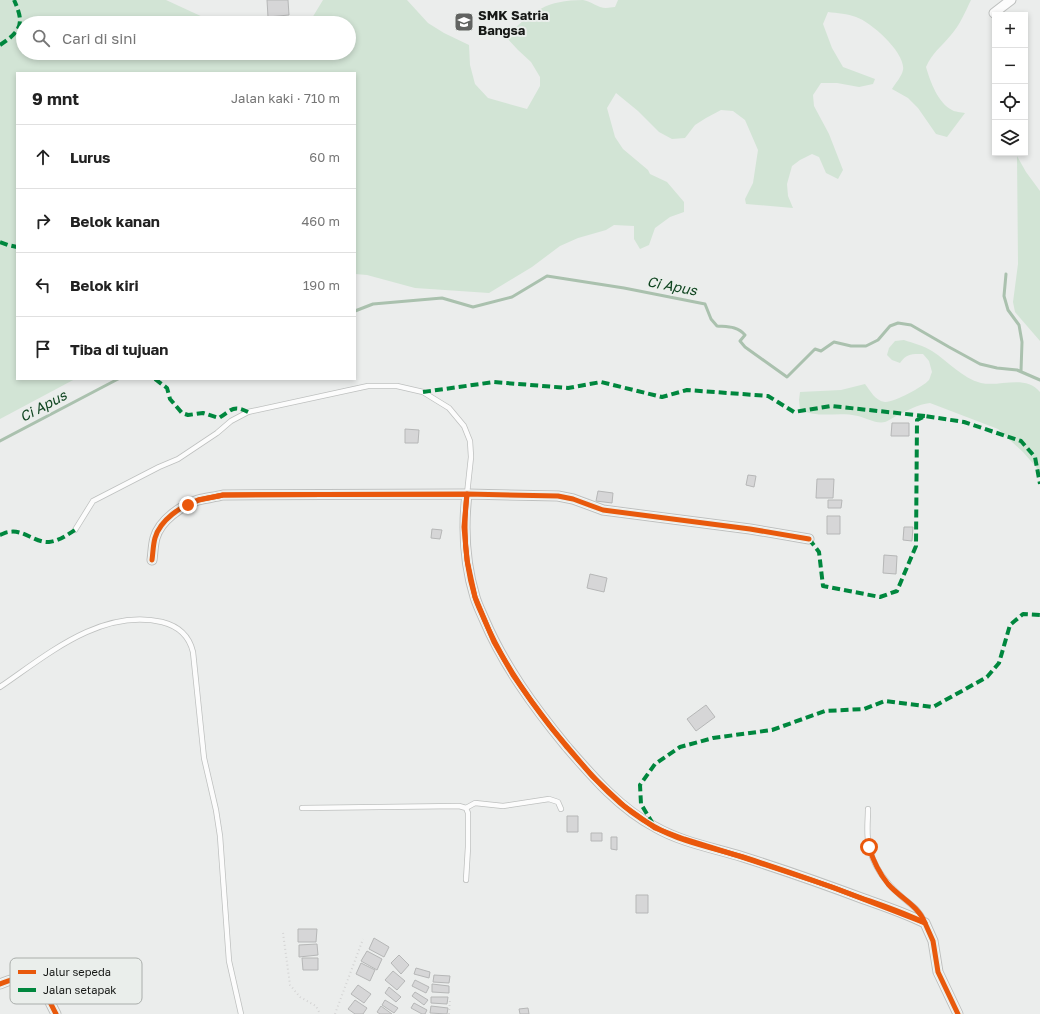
<!DOCTYPE html>
<html lang="id">
<meta charset="utf-8">
<style>
:root{--surface:#fff;--page:#f6f6f6;--text:#222;--muted:#767676;--line:#e0e0e0}
body{margin:0;font-family:"Golos Text",sans-serif;background:var(--page);color:var(--text)}
.controls{position:absolute;right:12px;top:12px;display:grid;overflow:hidden;border-radius:0px;box-shadow:0 2px 6px #0003}
.controls button{width:36px;height:36px;display:grid;place-items:center;padding:0;border:0;border-bottom:1px solid var(--line);background:var(--surface);color:var(--text);font:20px sans-serif}
.stop{position:absolute;width:12px;height:12px;margin:-9px;border:3px solid #ea580c;border-radius:50%;background:#fff}
.stop.end{background:#ea580c;border-color:#fff;box-shadow:0 1px 4px #0008}
.list{margin:0;padding:0;list-style:none}
h2{display:flex;justify-content:space-between;align-items:center;height:52px;margin:0;padding:0 16px;font-size:17px}
h2 small{font-size:13px;font-weight:400;color:var(--muted)}
.list li{display:grid;grid-template-columns:26px 1fr auto;gap:12px;align-items:center;box-sizing:border-box;height:64px;padding:0 16px;border-top:1px solid var(--line)}
.list b{display:block;font-size:15px;white-space:nowrap}
.list em{font-size:13px;font-style:normal;color:var(--muted)}
.icon{flex:none;width:22px;height:22px;fill:none;stroke:currentColor;stroke-width:2;stroke-linecap:round;stroke-linejoin:round}
.map{position:relative;flex:none;width:1040px;height:1014px;overflow:hidden}
.search{position:absolute;background:var(--surface);box-shadow:0 2px 6px #0003;left:16px;top:16px;width:340px;height:44px;display:flex;align-items:center;gap:10px;box-sizing:border-box;padding:0 14px;border-radius:22px;color:var(--muted);font-size:15px}
.panel{position:absolute;background:var(--surface);box-shadow:0 2px 6px #0003;left:16px;top:72px;width:340px;height:308px;border-radius:0px}
.map>svg:first-child{display:block}
.green{fill:#d2e4d5}
.lines{fill:none;stroke-linecap:round;stroke-linejoin:round}
.stream{stroke:#aac1ae;stroke-width:3}
.building{fill:#d6d6d7;stroke:#b6b7b7}
.service-casing{stroke:#bec0bf;stroke-width:6}
.minor-casing{stroke:#bec0bf;stroke-width:11}
.path{stroke:#d4d4d4;stroke-width:2;stroke-dasharray:1 3;stroke-linecap:butt}
.service{stroke:#fcfcfc;stroke-width:4.5}
.minor{stroke:#fcfcfc;stroke-width:9}
.quiet{stroke:#00873e;stroke-width:4;stroke-dasharray:8 4;stroke-linecap:butt}
.cycleway-casing{stroke:#eaeeeb;stroke-width:8}
.cycleway{stroke:#e8590c;stroke-width:5}
.route{stroke:#ea580c;stroke-width:5}
.labels{text-anchor:middle;stroke-width:4;stroke-linejoin:round;paint-order:stroke}
.poi-label{font-size:13px;font-weight:bold;fill:#161816;stroke:#eaeeeb;text-anchor:start}
.water-label{font-size:14px;font-style:italic;fill:#0f4420;stroke:#eaeeeb}
.key{fill:#eaeeeb;stroke:#aaaeab;stroke-width:1}
.key-label{font-size:11px;fill:#161816}
</style>
<div class="map">
<svg width="1040" height="1014" viewBox="0 0 1040 1014">
<rect width="100%" height="100%" fill="#ebedec"/>
<path class="green" d="M0 0H166L205 18 211 23H23V53H349V23H309L323 0H407L428 23 444 33 469 45 470 65 475 84 488 98 527 109 540 86V77L531 62 518 50 506 37C531 12 546 0 583 0 591 1 598 8 606 8 609 8 612 7 615 7L618 0H971C965 12 960 25 951 35 940 48 933 52 926 67 930 81 938 103 952 110 955 112 961 112 965 113L947 137 936 134 918 108 908 98 892 89C895 84 902 76 903 70 906 53 871 22 856 17 848 14 837 13 828 12L823 24 832 48 843 67 875 79 873 84 859 87 837 83H821L813 95 814 106 829 134 843 170 838 179 826 173 819 157 812 154 800 160 792 166 787 184 788 196 793 208 746 204 745 199 753 183 758 150 745 120 733 111 721 110 706 118 695 125 685 138 672 139 659 132 638 111 616 93 607 108 615 137 623 149 648 170 650 174 667 182 684 202V212L670 217 655 228 649 245 640 249 634 239V226L614 225 606 230 578 238 560 246 532 267 489 293 415 288 367 275 355 274V73H17V379H75L0 419Z
M1017 156 1026 172 1040 191V341L1015 312 1013 302 1018 264Z
M904 340C913 343 924 346 932 351 949 362 962 378 981 383 1000 387 1026 374 1040 392V475L1036 467 1023 452 998 429 930 403C918 404 907 411 896 416 892 418 888 421 885 422 876 424 866 418 858 416 837 411 821 419 800 410L799 400 800 392 841 390 865 384C870 390 875 401 885 402 893 403 923 387 929 380 930 378 931 374 932 372L929 361 923 354C912 354 907 353 900 363L892 360 887 355 889 348 895 341Z"/>
<g class="lines">
<path class="stream" d="M1006 274 1004 296 1008 310 1019 325 1022 342 1021 371
M355 311 373 304 442 298 473 307 512 297 547 276 624 288 705 304 711 319 717 326C728 327 737 326 745 335L740 341 745 347 787 377 815 349 821 351 834 342 851 346H866L878 340 890 326 898 323 911 325 949 347 980 364 997 368 1017 370 1040 380
M0 441 118 379"/>
</g>
<path class="building" d="M267 0H288L289 15 268 17Z
M892 423H909V436H891Z
M405 429 419 430 418 443H405Z
M748 475 756 476 754 487 746 485Z
M817 479H834L833 498H816Z
M598 491 613 493 612 503 596 501Z
M828 500H842L841 508H828Z
M827 516H840V534H827Z
M904 527H913L912 541 903 540Z
M432 529 442 530 440 539 431 538Z
M884 555 897 556 896 574 883 573Z
M590 574 607 578 604 592 587 588Z
M706 705 715 717 696 731 687 719Z
M567 816H578V832H567Z
M591 833H602V841H591Z
M611 837H617V850L611 849Z
M636 895H648V913H636Z
M298 929H317L316 942H298Z
M374 938 389 947 384 957 369 949Z
M317 944 318 955 299 957V945Z
M367 951 382 959 377 970 361 961Z
M399 955 409 965 401 974 391 963Z
M302 958H318V970H303Z
M361 963 375 970 370 981 356 974Z
M416 968 430 972 429 978 414 974Z
M393 971 405 981 397 990 385 980Z
M434 975 450 976 449 983 433 982Z
M415 980 429 987 426 993 412 986Z
M432 984 449 986V993L432 992Z
M358 985 371 994 364 1003 351 994Z
M389 987 401 997 396 1002 385 993Z
M415 992 428 1000 424 1005 412 996Z
M431 997H448L447 1004 431 1003Z
M355 1000 367 1008 363 1014H355L348 1009Z
M385 1000 398 1008 394 1013 382 1005Z
M414 1003 427 1010 425 1014H422L411 1008Z
M381 1006 392 1014H380L377 1012Z
M431 1006 448 1008 447 1014 430 1013Z
M528 1008 529 1014H520L519 1009Z"/>
<g class="lines">
<defs>
<path id="service" d="M75 530 93 501 159 467 178 459 217 433 231 421 248 412 368 386H397L423 392 449 408 464 426 470 441 471 457 467 494
M0 687C47 655 101 608 162 622 178 626 189 635 193 652L204 758 216 810 220 836 229 961 241 1014
M302 808 459 806 466 808 468 813V847L466 880
M466 808 475 803 503 806 549 799 558 802 561 809
M868 809C868 821 866 834 869 846 873 866 887 884 902 897 911 905 920 910 924 921"/>
<path id="minor" d="M994 13 1011 0
M467 494 558 496 573 499 603 510 750 529 809 539
M152 560C153 553 153 545 155 538 160 520 181 506 198 500 206 498 215 497 223 495L467 494C463 528 465 564 475 597 477 604 481 612 484 619 504 666 534 707 566 746 592 776 619 808 655 827 681 842 714 848 743 857 784 870 824 884 864 899 884 906 905 913 925 923L933 941 938 972 958 1014
M0 984C37 968 40 983 56 1014"/>
</defs>
<use href="#service" class="service-casing"/>
<use href="#minor" class="minor-casing"/>
<path class="path" d="M283 933 290 985 300 997 316 1006 320 1014
M335 1014 363 939
M449 1014 450 999"/>
<use href="#service" class="service"/>
<use href="#minor" class="minor"/>
<path class="quiet" d="M0 45C21 31 25 24 14 0
M0 242 8 245 17 247
M155 379 167 388 170 399 182 413 188 415 203 413 219 418C233 409 233 405 248 412
M423 392 494 382 568 388 601 382 662 397 687 390 768 396 794 412 831 406 925 416
M0 535C3 534 6 532 9 532 23 529 35 543 49 542 59 541 67 535 75 530
M809 539 819 552 823 586 880 597 897 591 916 546 917 420 925 416 964 422 1021 441 1035 457 1040 484
M653 824 641 804 640 785 655 764 680 747 713 738 772 730 825 711 864 709 885 701 933 707 987 677 999 663 1010 625 1023 614 1040 615"/>
<defs>
<path id="cycleway" d="M467 494 558 496 573 499 603 510 750 529 809 539
M152 560C153 553 153 545 155 538 160 520 181 506 198 500 206 498 215 497 223 495L467 494C463 528 465 564 475 597 477 604 481 612 484 619 504 666 534 707 566 746 592 776 619 808 655 827 681 842 714 848 743 857 784 870 824 884 864 899 884 906 905 913 925 923L933 941 938 972 958 1014
M0 984C37 968 40 983 56 1014"/>
</defs>
<use href="#cycleway" class="cycleway-casing"/>
<use href="#cycleway" class="cycleway"/>
</g>
<g class="lines">
<path class="route" d="M188 505 199 500 223 495 467 494 464 527 467 560 475 597 494 642 513 675 532 702 550 726 592 776 624 806 655 828 684 839 742 857 832 887 925 923C918 905 900 898 888 884 879 873 873 860 869 847"/>
</g>
<defs>
<symbol id="school-square" viewBox="-11 -11 22 22"><rect x="-9" y="-9" width="18" height="18" rx="4" fill="#616361" stroke="#eaeeeb"/><path d="M0-5L7-2L0 1L-7-2ZM-4 1L0 2.5L4 1V4Q0 6-4 4Z" fill="#fff"/></symbol>
</defs>
<g fill-rule="evenodd">
<use href="#school-square" x="453" y="11" width="22" height="22"/>
</g>
<g class="labels">
<g class="poi-label">
<text x="478" y="20">SMK Satria<tspan x="478" dy="15">Bangsa</tspan></text>
</g>
<g class="water-label">
<text transform="translate(672 286) rotate(11)" y="5">Ci Apus</text>
<text transform="translate(43 406) rotate(-28)" y="5">Ci Apus</text>
</g>
</g>
<rect x="10" y="958" width="132" height="46" rx="6" class="key"/>
<rect x="18" y="970" width="18" height="4" fill="#e8590c"/>
<rect x="18" y="988" width="18" height="4" fill="#00873e"/>
<g class="key-label">
<text x="43" y="976">Jalur sepeda</text>
<text x="43" y="994">Jalan setapak</text>
</g>
</svg>
<div class="controls">
<button>+</button>
<button>−</button>
<button><svg class="icon" aria-label="locate" viewBox="0 0 24 24"><circle cx="12" cy="12" r="6"/><path d="M12 2v4M12 18v4M2 12h4M18 12h4"/></svg></button>
<button><svg class="icon" aria-label="layers" viewBox="0 0 24 24"><path d="M12 4l9 5-9 5-9-5zM3 14l9 5 9-5"/></svg></button>
</div>
<div class="stop" style="left:869px;top:847px"></div>
<div class="stop end" style="left:188px;top:505px"></div>
<div class="search"><svg class="icon" aria-label="search" viewBox="0 0 24 24"><circle cx="10" cy="10" r="6"/><path d="M15 15l6 6"/></svg>Cari di sini</div>
<section class="panel">
<h2>9 mnt<small>Jalan kaki · 710 m</small></h2>
<ul class="list">
<li><svg class="icon" aria-label="ahead" viewBox="0 0 24 24"><path d="M12 20V5M6 11l6-6 6 6"/></svg><div><b>Lurus</b></div><em>60 m</em></li>
<li><svg class="icon" aria-label="right" viewBox="0 0 24 24"><path d="M7 20v-9h11M14 6l5 5-5 5"/></svg><div><b>Belok kanan</b></div><em>460 m</em></li>
<li><svg class="icon" aria-label="left" viewBox="0 0 24 24"><path d="M17 20v-9H6M10 6l-5 5 5 5"/></svg><div><b>Belok kiri</b></div><em>190 m</em></li>
<li><svg class="icon" aria-label="arrive" viewBox="0 0 24 24"><path d="M6 21V4h12l-3 4 3 4H6"/></svg><div><b>Tiba di tujuan</b></div></li>
</ul>
</section>
</div>
